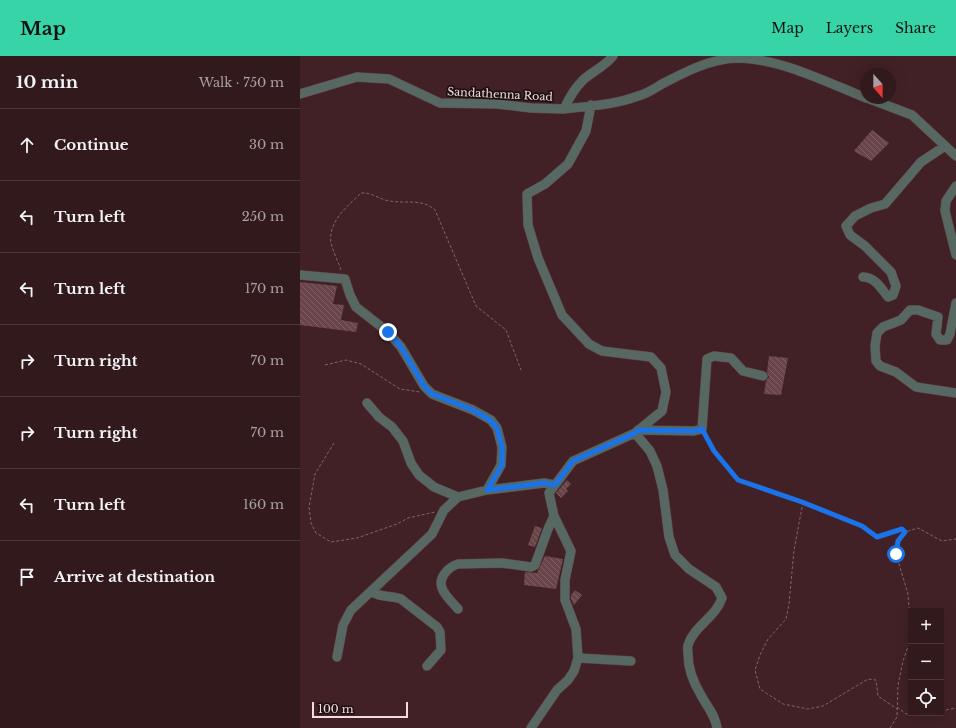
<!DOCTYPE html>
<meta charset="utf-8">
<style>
:root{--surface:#31191c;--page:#392225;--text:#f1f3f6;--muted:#a8a0a3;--line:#4c383b;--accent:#36d4a7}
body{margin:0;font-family:"Libre Baskerville",serif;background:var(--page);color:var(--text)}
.controls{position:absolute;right:12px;bottom:12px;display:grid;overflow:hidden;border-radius:0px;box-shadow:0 4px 16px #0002}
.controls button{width:36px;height:36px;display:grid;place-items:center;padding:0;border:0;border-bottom:1px solid var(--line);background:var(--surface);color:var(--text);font:20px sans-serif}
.compass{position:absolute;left:560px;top:12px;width:36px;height:36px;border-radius:50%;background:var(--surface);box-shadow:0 4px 16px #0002;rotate:159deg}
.scale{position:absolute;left:12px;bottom:10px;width:96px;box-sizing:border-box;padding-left:4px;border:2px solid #f2dbdd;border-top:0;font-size:11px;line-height:14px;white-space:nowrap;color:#f2dbdd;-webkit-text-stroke:3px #1e1011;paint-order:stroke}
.stop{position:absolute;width:12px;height:12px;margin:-9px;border:3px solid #1a73e8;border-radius:50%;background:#fff}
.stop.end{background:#1a73e8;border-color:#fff;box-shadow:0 1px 4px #0008}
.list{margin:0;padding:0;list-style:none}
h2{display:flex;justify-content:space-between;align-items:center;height:52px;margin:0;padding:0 16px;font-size:17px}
h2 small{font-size:13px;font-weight:400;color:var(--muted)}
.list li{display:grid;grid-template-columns:26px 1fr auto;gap:12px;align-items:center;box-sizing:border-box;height:72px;padding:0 16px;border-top:1px solid var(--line)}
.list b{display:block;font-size:15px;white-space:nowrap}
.list em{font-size:13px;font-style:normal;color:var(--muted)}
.icon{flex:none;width:22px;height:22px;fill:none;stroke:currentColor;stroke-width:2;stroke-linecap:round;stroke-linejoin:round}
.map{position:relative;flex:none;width:656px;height:672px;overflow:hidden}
header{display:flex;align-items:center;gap:24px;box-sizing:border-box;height:56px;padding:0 20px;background:var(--accent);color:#111}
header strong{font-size:19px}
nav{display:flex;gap:22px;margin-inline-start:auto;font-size:14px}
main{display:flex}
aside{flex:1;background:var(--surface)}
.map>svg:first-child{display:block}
.building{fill:url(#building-back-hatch)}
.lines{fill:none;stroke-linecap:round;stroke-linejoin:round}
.minor-casing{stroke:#5d3f42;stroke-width:10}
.path{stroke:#826568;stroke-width:1;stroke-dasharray:3 2;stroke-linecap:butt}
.minor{stroke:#576761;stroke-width:9}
.route{stroke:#1a73e8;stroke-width:5}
.labels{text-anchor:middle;stroke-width:3.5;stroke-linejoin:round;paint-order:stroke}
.street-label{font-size:11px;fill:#f2dbdd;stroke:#1e1011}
</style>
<header>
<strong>Map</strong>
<nav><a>Map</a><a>Layers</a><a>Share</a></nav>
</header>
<main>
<aside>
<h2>10 min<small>Walk · 750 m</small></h2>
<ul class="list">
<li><svg class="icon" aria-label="ahead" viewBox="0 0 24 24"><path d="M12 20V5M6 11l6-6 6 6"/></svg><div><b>Continue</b></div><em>30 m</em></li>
<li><svg class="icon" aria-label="left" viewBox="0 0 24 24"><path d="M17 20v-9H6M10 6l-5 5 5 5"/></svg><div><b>Turn left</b></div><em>250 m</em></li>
<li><svg class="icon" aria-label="left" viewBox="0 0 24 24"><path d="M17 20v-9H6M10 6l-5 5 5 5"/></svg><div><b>Turn left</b></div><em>170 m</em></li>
<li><svg class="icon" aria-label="right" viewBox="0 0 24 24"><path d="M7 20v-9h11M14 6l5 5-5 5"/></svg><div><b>Turn right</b></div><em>70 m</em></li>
<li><svg class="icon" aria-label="right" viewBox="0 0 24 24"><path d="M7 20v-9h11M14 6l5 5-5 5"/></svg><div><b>Turn right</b></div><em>70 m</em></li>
<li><svg class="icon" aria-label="left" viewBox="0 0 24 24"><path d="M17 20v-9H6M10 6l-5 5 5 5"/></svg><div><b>Turn left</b></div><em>160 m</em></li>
<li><svg class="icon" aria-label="arrive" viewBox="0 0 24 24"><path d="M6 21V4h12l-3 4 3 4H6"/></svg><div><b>Arrive at destination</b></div></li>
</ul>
</aside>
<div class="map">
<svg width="656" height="672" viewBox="0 0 656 672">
<defs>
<pattern id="building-back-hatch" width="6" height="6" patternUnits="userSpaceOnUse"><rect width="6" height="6" fill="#694549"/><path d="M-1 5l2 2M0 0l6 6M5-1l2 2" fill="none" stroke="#7f5f63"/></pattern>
</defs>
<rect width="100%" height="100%" fill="#412125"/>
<path class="building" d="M572 74 589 87 571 105 554 95Z
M0 226 37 230 33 248 44 249 41 264 58 267 56 276 0 269Z
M469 300 488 302 481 339 464 338 466 325 469 321 467 316Z
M267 424 271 428 266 433 268 435 261 442 256 437Z
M235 470 242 472 235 491 228 489Z
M245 500 263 503 256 533 224 529 225 516 237 517Z
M275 534 282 539 274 549 271 543V539Z"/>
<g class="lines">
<defs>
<path id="minor" d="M313 0C304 11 293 15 283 24 274 33 269 42 264 53 289 50 314 49 338 40 347 38 355 32 362 28 385 16 410 3 436 2 480 2 526 26 566 42
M0 38 57 21 89 23 140 47 197 48 231 52 264 53
M567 42 612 59 656 100
M656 130 646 145 645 155 656 199
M0 219 45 223 50 239 56 251 88 276 101 291 124 330 132 338 173 354 191 364 197 372 202 391 201 409 187 434
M563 221C575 221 581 232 588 241L593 239 596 230 591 216 565 190 550 179 546 170 555 160 571 152 585 148 621 106 645 90
M656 247 650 278 647 284H640L636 278 638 261 618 254H610L601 264 583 271 577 277 575 290 576 305 580 310 596 316 616 331 656 337
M67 347 79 361 92 371 103 385 111 407 119 419 134 431 158 441
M338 374 394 375 402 373 407 303 414 300 431 302 443 315 463 320
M335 377 350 395 357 410 363 434 369 481 375 499 389 513 416 531 422 542C416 561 394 570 388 589 387 592 388 595 388 598 388 613 393 626 401 639 407 651 415 658 417 672
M71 535C79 542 91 539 101 543L137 571 140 576 141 594 127 610
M158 553C153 547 144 539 142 532 138 522 148 511 158 508L202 507 231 511 235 509 248 473 254 460
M37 601 43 569 51 554 132 478 144 454 158 441 187 434 244 427 255 429
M278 602 331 605
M231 672 257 634 268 624 274 615 278 602 276 573 265 544V524L271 495 254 460 249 437 273 405 335 377 362 355 366 336 361 312 351 301 302 295 289 288 262 259 238 202 228 169 227 138 245 128 268 108 286 75 291 49"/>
</defs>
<use href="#minor" class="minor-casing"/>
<path class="path" d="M41 214C38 205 33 196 31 187 28 165 47 151 61 137 72 136 80 144 90 145 106 148 122 142 135 154L176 250 206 274 221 314
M25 309 46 304 61 308 100 333 120 336
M406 380 415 395 438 424 503 446 562 470 577 481 602 473 605 476
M34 387 15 418 9 451 11 467 16 477 31 486 57 482 97 468 108 462 135 456
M503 446 494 494 489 548 486 563 468 583 460 599 455 614 460 633 483 648 508 653 523 650 568 623 576 624 578 640 597 653
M611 579 608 538 596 498 598 485 605 476 618 472 642 485 656 483
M597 651 606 658 629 657
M641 655 656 652
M590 672 597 661 598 629 603 605 611 582"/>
<use href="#minor" class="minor"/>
</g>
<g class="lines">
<path class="route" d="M88 276 101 291 124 330 132 338 173 354 190 364 197 372 202 391V409L187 434 244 427 255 429 273 405 335 377 338 374 394 375 402 373 414 395 438 424 502 446 562 470 577 481 602 473 605 476 598 485 596 498"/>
</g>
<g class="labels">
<g class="street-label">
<text transform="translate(200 38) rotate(3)" y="4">Sandathenna Road</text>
</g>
</g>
</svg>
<div class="controls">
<button>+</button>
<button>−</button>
<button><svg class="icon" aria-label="locate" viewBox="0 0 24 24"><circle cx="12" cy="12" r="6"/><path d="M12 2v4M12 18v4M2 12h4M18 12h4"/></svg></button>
</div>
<svg class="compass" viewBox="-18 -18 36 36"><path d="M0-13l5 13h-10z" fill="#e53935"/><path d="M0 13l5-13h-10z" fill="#a8a0a3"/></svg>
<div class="scale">100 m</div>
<div class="stop" style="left:596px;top:498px"></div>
<div class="stop end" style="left:88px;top:276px"></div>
</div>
</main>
